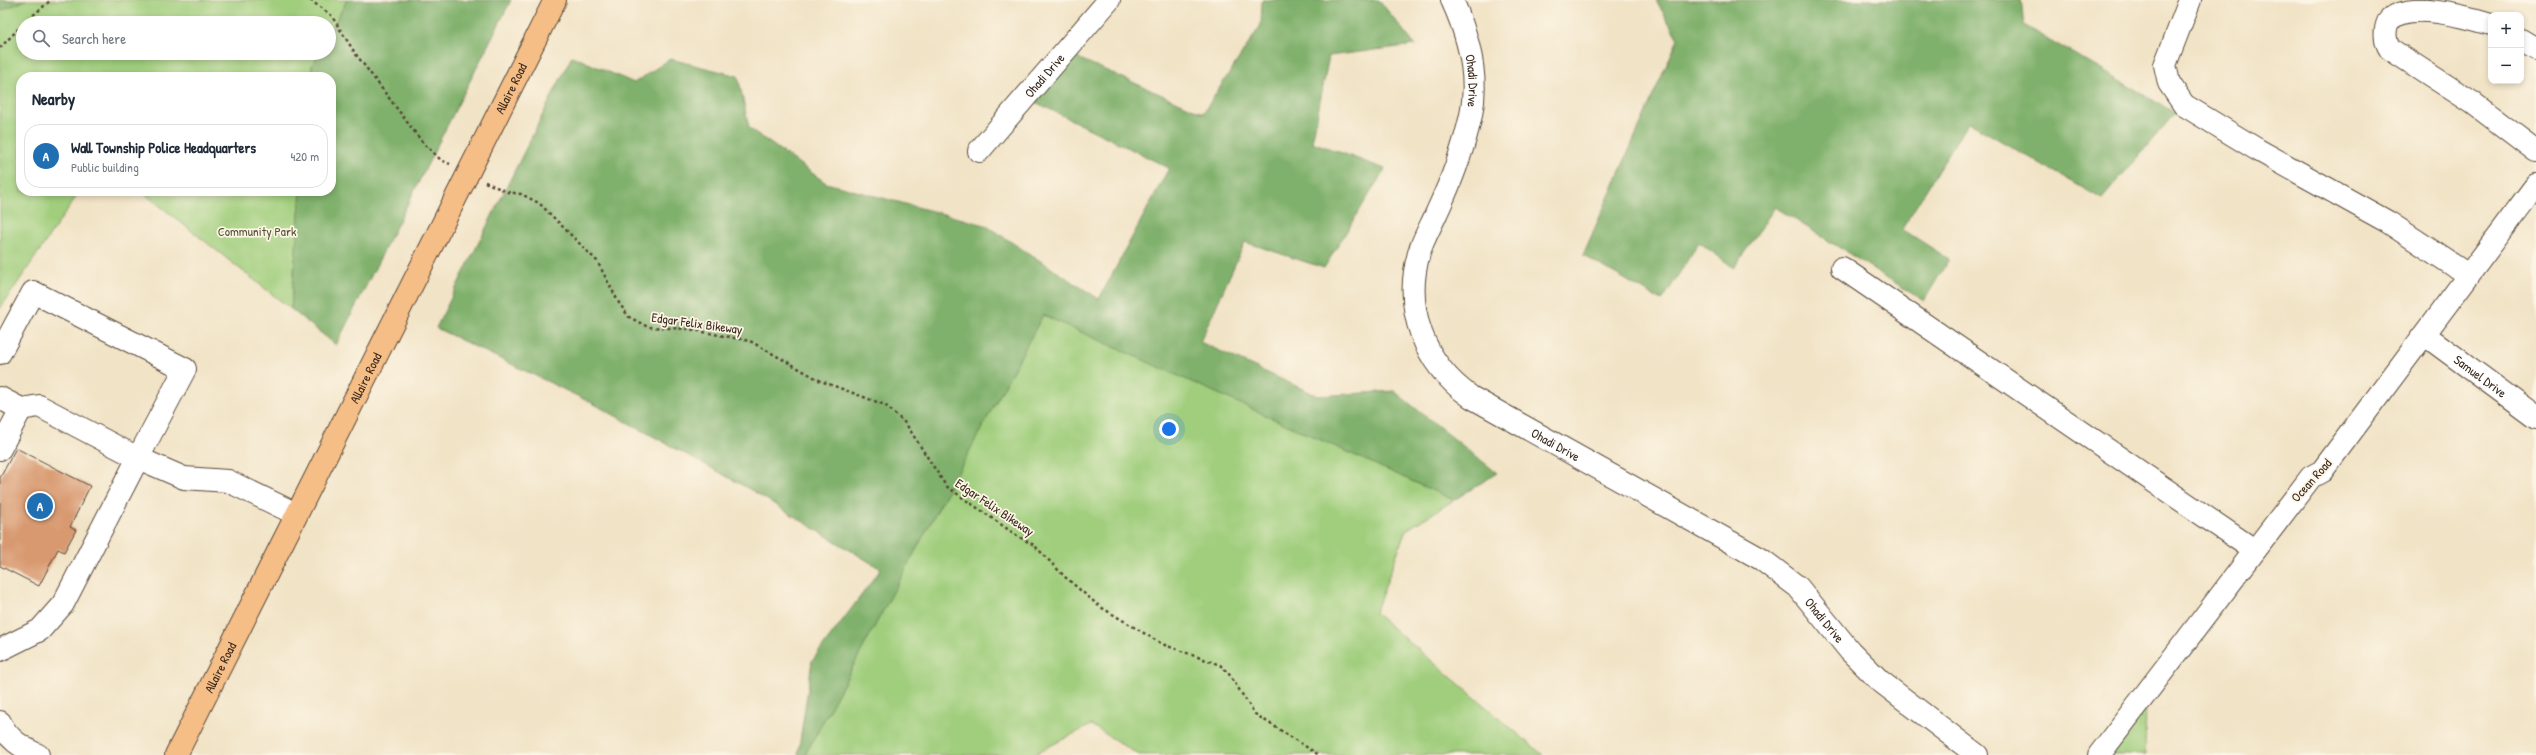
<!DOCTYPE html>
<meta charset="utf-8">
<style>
:root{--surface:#fff;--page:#f2f2f3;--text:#1f2937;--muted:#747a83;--line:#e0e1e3;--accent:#1f6fb2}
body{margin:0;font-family:"Patrick Hand",sans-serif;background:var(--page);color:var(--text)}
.controls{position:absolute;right:12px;top:12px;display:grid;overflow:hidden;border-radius:8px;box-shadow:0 2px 6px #0003}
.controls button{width:36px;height:36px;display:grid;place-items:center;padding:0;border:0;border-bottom:1px solid var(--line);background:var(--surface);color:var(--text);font:20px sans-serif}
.you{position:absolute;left:1169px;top:429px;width:14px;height:14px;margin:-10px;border:3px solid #fff;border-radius:50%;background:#1a73e8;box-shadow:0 0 0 6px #1a73e833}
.badge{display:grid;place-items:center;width:26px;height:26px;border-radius:50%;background:var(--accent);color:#fff;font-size:13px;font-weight:700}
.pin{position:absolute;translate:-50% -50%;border:2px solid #fff;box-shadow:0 1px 4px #0006}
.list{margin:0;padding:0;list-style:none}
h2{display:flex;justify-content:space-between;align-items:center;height:52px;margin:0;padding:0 16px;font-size:17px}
h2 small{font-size:13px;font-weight:400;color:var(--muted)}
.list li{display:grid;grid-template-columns:26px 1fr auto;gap:12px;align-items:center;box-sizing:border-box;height:64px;margin:0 8px 8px;padding:0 8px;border:1px solid var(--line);border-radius:16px}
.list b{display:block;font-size:15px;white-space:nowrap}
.list p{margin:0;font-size:13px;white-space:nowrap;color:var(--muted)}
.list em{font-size:13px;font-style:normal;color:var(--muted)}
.icon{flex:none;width:22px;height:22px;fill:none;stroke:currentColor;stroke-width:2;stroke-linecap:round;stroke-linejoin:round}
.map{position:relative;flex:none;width:2536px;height:755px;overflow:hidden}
.search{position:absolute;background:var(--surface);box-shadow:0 2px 6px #0003;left:16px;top:16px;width:320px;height:44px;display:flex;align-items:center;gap:10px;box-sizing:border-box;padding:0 14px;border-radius:22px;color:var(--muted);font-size:15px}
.panel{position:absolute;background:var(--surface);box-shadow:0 2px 6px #0003;left:16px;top:72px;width:320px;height:124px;border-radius:16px}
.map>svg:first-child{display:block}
.green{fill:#a0ce7d;stroke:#6e7c4e}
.forest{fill:#80b16c;stroke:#5e6e45}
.building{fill:#d89970}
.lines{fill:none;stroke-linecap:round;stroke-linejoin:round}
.minor-casing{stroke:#564637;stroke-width:24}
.major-casing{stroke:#564637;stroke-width:24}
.path{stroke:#564637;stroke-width:2.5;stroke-dasharray:3 3;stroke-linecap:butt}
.minor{stroke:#fff;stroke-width:22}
.major{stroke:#f6be87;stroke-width:22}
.labels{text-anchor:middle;stroke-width:3.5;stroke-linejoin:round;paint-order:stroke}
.street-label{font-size:13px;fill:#3b2a1e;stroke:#fcf5e5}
.park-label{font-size:13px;fill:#545336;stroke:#fcf5e5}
</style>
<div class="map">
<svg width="2536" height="755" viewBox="0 0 2536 755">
<rect width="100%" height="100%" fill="#fcf5e5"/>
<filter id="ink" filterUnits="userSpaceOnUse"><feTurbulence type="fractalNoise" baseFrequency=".025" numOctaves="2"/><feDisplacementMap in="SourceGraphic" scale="8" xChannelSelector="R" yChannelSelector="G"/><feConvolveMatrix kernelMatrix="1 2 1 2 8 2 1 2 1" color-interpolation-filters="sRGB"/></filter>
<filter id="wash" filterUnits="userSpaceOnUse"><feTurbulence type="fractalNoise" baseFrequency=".012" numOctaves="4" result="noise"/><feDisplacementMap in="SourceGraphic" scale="16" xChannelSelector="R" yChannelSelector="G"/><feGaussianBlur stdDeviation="0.9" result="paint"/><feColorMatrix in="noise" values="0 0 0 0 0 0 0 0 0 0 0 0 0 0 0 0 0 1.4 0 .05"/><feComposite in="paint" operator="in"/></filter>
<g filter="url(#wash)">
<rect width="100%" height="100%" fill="#f1e3c6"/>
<path class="green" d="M26 0H347L329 34V23H23V53H319L312 66 311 77H21V191H80L0 309V11Z
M141 191H301L291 309Z
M1043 314 1454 500 1406 530 1375 613 1543 755H1139L1091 725 1038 752 1037 755H805Z
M2146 700 2145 755H2110Z"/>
<path class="forest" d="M0 0H26L0 11Z
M347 0H511L336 345 291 309 301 191H331V77H311L312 66 319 53H329V34Z
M1262 0H1379L1415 45 1329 56 1312 142 1385 169 1324 268 1245 242 1200 342 1318 396 1394 391 1497 473 1454 500 1043 315 805 755H798L812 661 881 569 746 487 592 403 436 328 572 56 634 83 670 59 738 76 749 128 826 183 985 225 1099 299 1169 168 1023 96 1064 52 1203 113 1261 25Z
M1656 0H2021L2024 25 2175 113 2102 199 1968 122 1902 229 1949 259 1924 301 1775 207 1734 268 1699 242 1662 301 1583 255 1678 39Z"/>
<g id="blocks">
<path class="building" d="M16 448 90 486 70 527 76 530 64 552 58 549 39 586 0 566V478Z"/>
</g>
</g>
<g filter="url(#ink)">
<use href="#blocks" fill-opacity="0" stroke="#564637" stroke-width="1"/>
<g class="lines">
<defs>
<g id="minor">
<path id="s1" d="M1452 0C1468 35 1479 76 1471 115 1464 147 1451 182 1437 212 1431 226 1423 239 1419 253 1403 309 1424 364 1471 397L1761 559 1798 587 1850 651 1880 681 1977 755"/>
<path d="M2190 0 2165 65 2169 83 2184 105 2258 150 2388 222 2468 275"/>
<path d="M2491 24C2464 16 2405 0 2388 22 2384 31 2385 42 2390 49L2473 103 2536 151"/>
<path d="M2521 40 2536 49"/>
<path id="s2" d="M979 151 1109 0"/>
<path d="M1842 268 2254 550"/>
<path id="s3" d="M2425 335 2536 417"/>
<path d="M0 353 33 292 185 369 138 458 39 406 21 409 0 398"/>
<path d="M0 449 21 409"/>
<path d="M0 650 40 630 63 604 138 458 184 478 228 481 296 514"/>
<path d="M0 722C8 739 21 747 38 755"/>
<path d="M2099 755 2311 477 2322 471 2536 185"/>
</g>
<g id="major">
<path id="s4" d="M176 755 555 0"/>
</g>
</defs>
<use href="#minor" class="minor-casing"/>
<use href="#major" class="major-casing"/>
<path class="path" d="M310 0 331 15 355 53 423 143 441 160 450 164
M24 23 51 0
M0 48 23 24
M485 182 507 192 521 194 539 203 597 261 619 303 629 317 648 327 688 329 750 341 821 381 885 405 906 424 946 486 1019 537 1034 545 1065 577 1099 606 1162 644 1220 665 1229 674 1255 714 1319 755"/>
<use href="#minor" class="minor"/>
<use href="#major" class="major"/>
</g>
</g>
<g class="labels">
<g class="street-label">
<text dy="5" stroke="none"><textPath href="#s2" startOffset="100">Ohadi Drive</textPath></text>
<text dy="5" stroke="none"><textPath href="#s1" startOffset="84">Ohadi Drive</textPath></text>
<text dy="5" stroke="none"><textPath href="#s4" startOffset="746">Allaire Road</textPath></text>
<text transform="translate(697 323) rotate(8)" y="5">Edgar Felix Bikeway</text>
<text dy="5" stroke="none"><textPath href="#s3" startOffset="69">Samuel Drive</textPath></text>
<text dy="5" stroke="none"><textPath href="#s4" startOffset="422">Allaire Road</textPath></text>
<text dy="5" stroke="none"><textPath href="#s1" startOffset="527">Ohadi Drive</textPath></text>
<text transform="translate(2311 480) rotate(-48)" y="5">Ocean Road</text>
<text transform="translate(995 507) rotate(34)" y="5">Edgar Felix Bikeway</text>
<text dy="5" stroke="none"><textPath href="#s1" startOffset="851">Ohadi Drive</textPath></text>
<text dy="5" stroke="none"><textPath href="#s4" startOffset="98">Allaire Road</textPath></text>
</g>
<g class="park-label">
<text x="257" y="236">Community Park</text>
</g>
</g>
</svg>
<div class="controls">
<button>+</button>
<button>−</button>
</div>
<div class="you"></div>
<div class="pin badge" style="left:40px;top:506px">A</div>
<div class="search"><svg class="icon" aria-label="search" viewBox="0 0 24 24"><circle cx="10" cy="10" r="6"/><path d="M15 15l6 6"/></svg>Search here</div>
<section class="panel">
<h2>Nearby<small></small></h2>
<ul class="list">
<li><span class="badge">A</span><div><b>Wall Township Police Headquarters</b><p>Public building</p></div><em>420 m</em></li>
</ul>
</section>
</div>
